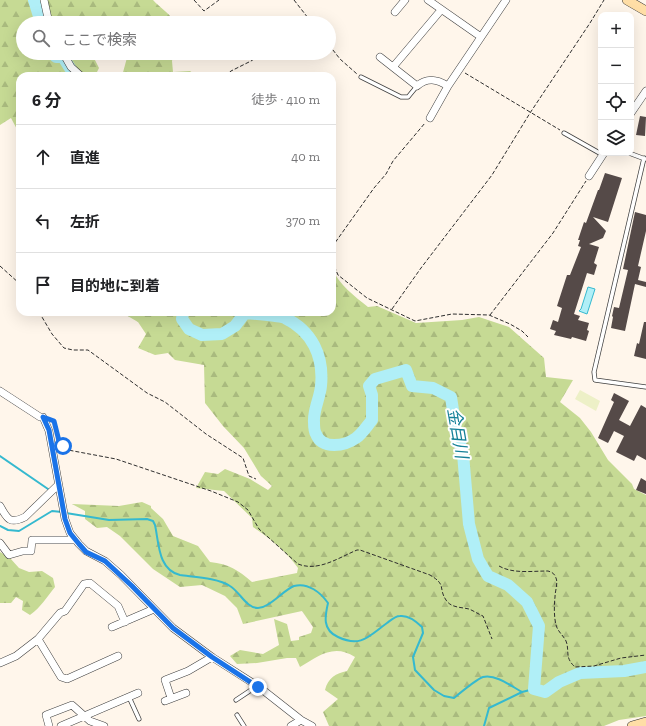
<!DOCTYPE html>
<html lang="ja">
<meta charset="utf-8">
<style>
:root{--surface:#fff;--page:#f2f2f2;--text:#202124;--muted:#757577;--line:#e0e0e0}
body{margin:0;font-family:"Zilla Slab","Noto Sans JP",serif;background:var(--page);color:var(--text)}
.controls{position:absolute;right:12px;top:12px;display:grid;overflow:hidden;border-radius:8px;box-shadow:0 4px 16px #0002}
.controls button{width:36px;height:36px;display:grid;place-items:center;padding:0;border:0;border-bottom:1px solid var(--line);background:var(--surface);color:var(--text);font:20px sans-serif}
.stop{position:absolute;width:12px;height:12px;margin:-9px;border:3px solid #1a73e8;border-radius:50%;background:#fff}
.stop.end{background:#1a73e8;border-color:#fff;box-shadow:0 1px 4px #0008}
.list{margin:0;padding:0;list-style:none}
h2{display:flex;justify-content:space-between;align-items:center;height:52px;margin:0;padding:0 16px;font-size:17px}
h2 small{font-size:13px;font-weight:400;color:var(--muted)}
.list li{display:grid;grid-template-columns:26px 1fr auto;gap:12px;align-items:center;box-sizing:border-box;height:64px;padding:0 16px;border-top:1px solid var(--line)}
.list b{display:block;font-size:15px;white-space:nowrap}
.list em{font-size:13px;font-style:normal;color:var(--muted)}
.icon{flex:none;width:22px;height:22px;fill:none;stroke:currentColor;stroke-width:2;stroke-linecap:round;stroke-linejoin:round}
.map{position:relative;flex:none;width:646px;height:726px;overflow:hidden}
.search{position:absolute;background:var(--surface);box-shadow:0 4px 16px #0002;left:16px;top:16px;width:320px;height:44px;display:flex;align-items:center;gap:10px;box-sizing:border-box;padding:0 14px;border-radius:22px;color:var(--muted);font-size:15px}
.panel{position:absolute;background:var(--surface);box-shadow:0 4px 16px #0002;left:16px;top:72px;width:320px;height:244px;border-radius:12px}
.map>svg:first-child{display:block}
.forest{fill:url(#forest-firs)}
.pitch{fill:#edf0c7}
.water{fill:#b0eff7;stroke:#35b9cf}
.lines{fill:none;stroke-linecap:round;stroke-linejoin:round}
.stream{stroke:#35b9cf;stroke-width:2}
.river{stroke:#b0eff7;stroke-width:12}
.building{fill:#554a48}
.lane-casing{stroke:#3f3f3f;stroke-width:5}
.street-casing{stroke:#3f3f3f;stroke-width:8}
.secondary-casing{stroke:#2e2e2e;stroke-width:10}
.path{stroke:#2e2e2e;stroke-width:1;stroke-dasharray:4 2;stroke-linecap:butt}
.lane{stroke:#fff;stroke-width:3.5}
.street{stroke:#fff;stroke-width:7}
.secondary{stroke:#ffdea6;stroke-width:9}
.route{stroke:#1a73e8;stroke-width:5}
.labels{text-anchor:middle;stroke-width:4;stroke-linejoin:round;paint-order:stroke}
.water-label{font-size:17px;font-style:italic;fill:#148098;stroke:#fff}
</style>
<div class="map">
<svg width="646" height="726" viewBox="0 0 646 726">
<defs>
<pattern id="forest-firs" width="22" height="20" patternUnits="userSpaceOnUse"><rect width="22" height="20" fill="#c6da94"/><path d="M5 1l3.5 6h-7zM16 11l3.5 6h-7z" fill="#a9ba7e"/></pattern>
</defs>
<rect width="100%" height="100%" fill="#fff6eb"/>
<path class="forest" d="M0 0H153C159 7 173 16 175 23H23V53H105L93 56 99 68 95 76H20V135L11 118 0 125Z
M126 53H174L172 61 173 72 190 71 197 76H122L128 54Z
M332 269C340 285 354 296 368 307L377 306 416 323 462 320 479 317 509 327 544 358 546 377 573 380 560 402 580 418 591 432 608 460 632 484 634 489 646 495V716L619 720 604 726H329L323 712 338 699 325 690C328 678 336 673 347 671L355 657C334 643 318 656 300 667L296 658H287L257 663 237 664 230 656 240 650 263 654 279 645 274 619 287 624 291 641 299 640V637L311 633 313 627 302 611 243 624 237 608 225 596 202 585 180 587 153 569 120 536 107 527 97 528 85 519V511L72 504 119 506 142 502 151 506V508L163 519 173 536 198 546 210 562C229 564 238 570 252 582L297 573 298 568C287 552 270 538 253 527L252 518 224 491 196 488 205 472 218 474 225 469 250 479 268 490 272 486 261 476 244 448 223 426 205 403 204 365 175 360 168 353 155 355 138 348 146 334 138 322 126 315 125 312H332Z
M0 552 10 558 19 568 29 572 42 571 53 578 55 587C46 598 42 606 30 615L22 610 23 601 16 597 11 603H0Z"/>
<path class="pitch" d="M580 390 600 401 596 411 575 399Z"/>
<path class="water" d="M588 287 595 289 587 314 579 311 581 309Z"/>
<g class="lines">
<path class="stream" d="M0 456 48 489
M66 513 109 520 147 519 153 521 155 525C159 543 158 570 180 575 194 577 218 578 230 586 240 592 246 608 258 608 262 608 264 607 267 605 276 600 286 589 294 586 308 582 321 593 328 603 325 616 322 630 338 637 361 648 369 636 387 623 391 620 395 616 400 616 408 615 417 622 422 627L423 633 413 657 415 670 434 690 444 696 454 698C460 693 477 679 483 677 496 674 511 686 522 692L534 689
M0 526 8 530 19 531 52 511 62 512
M484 726 489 708 522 692"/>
<path class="river" d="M34 0 41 23
M52 53 56 57H63L75 76
M183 312 182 319 189 329 202 335 222 334 235 326 245 313C255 314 277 315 285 318 312 331 324 356 321 386 320 398 313 410 314 422 314 426 314 431 316 434 322 450 345 446 356 438 362 434 367 426 372 420V395L369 386 375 379 406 370 412 386 433 388 451 397 456 430 463 454 469 524 478 559 488 576 508 585 527 602 539 626 534 689 545 692 559 682 580 673 624 671 646 667"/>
</g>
<path class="building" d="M640 116 646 117 645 136 636 135Z
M605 173 622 178 608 222 593 217 606 231 603 238 589 244 599 247 594 263 597 265 594 275 587 273 574 314 580 316 578 320 589 323 587 330 589 331 586 341 572 337 571 339 554 335 556 331 550 329 553 320 558 322 562 308 557 306 567 275H570L581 247 578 246 580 240H578L584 222 586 223 598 190H599Z
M635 212 646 215V231L638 266 641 267 638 280 646 282V287L635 284 625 331 611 328 613 317 612 316 614 307 619 308 628 270 623 269Z
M644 322H646V359L634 356 637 343 639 344Z
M614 393 629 401 619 420 630 426 641 405 646 408V460L637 455 634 461 616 452 624 436 614 431 608 443 598 438 614 402 611 400Z
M641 478 646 481V494L636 490Z"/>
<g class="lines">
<defs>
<path id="lane" d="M361 77 401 97H408L417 86
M564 133 603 155
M629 153 645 159
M644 158 594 372 595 380 646 387
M129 697 139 719
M236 700 257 686
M237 715 244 726"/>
<path id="street" d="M44 0 49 23
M428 0 481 37
M395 12 405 0
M63 53 71 67 81 76
M380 57 417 86C427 77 437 79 448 86
M393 67 441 10
M631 113 646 91
M430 118 448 86 506 0
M589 176 604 153
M0 391 40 417H43L49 431 65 519 70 533 79 544 86 551 105 561 121 575 173 628 212 657 259 687 301 720 312 726
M0 506C7 518 9 525 25 517L58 485
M0 543 9 555 23 551H31L32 540H75
M112 627 154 609
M38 639 61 677 67 679 118 656
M0 663 16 656 38 639 60 613 65 611 84 584 90 583 118 606 125 622
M171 698 165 680 188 671 212 657
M165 701 186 693
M49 726 46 715 72 705 90 721 104 726
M61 726 138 693
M291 726 301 720"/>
<path id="secondary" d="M627 0 646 11
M632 726 646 722"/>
</defs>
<use href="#lane" class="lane-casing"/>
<use href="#street" class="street-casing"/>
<use href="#secondary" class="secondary-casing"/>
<path class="path" d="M194 0 204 11 219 0
M294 0 312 23
M329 45 340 59 357 74
M465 73 560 130
M225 76 231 71 251 61 263 53
M332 247 374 188 386 174 393 161 425 123
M332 261 338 275 367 298 415 321 452 314 489 315 510 324 522 331 528 337
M0 266 20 284
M392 309 421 268 492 175 530 113 590 23 604 0
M39 312 52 334 64 348 73 350H88L147 393 165 402 206 434 243 458 249 476 256 479
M490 315 553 233 586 181
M53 420C62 430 54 440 68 450L116 459 211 491 238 502 248 510 259 529 298 564C318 572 338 558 357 550H360L430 575C447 585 438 588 446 600 451 608 461 607 469 609 474 611 478 614 483 616L492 639
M499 566C513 574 532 571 548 571 551 572 554 573 555 576 559 582 555 590 555 597 554 606 554 617 556 625 558 632 563 635 566 641 570 651 564 657 575 667L594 666 621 658 646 655"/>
<use href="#lane" class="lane"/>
<use href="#street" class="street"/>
<use href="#secondary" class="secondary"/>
</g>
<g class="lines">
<path class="route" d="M63 446 59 441 54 421 43 417 49 430 65 519 70 533 79 544 86 552 105 561 132 586 173 628 212 657 258 687"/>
</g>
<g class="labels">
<g class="water-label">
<text transform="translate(458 433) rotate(80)" y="6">金目川</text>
</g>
</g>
</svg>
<div class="controls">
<button>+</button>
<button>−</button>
<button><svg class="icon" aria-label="locate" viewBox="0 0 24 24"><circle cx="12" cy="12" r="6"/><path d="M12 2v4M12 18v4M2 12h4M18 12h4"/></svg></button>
<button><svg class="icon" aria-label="layers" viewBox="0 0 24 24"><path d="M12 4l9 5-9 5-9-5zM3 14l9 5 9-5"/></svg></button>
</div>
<div class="stop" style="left:63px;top:446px"></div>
<div class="stop end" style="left:258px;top:687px"></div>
<div class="search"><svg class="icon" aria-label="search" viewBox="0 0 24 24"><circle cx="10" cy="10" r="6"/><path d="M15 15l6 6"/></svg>ここで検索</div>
<section class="panel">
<h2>6 分<small>徒歩 · 410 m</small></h2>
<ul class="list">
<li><svg class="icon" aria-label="ahead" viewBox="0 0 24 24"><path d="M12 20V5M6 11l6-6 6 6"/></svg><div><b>直進</b></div><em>40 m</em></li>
<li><svg class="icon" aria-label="left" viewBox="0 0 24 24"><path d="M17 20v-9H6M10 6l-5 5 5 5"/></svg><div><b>左折</b></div><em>370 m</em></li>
<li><svg class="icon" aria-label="arrive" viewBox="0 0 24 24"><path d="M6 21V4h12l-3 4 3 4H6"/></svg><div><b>目的地に到着</b></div></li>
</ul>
</section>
</div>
